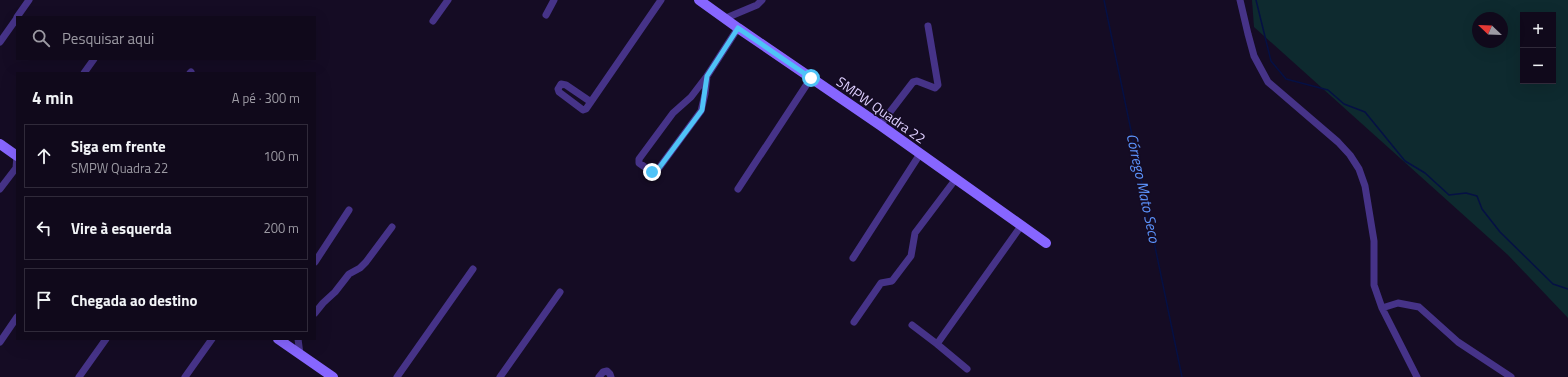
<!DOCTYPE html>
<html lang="pt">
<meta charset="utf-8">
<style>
:root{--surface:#10091b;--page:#1e1728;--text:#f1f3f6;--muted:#9c9aa3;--line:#302a3a}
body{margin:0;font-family:"Titillium Web",sans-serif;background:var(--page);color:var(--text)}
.controls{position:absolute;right:12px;top:12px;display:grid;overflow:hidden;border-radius:0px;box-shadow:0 4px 16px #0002}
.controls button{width:36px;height:36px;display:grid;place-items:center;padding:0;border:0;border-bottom:1px solid var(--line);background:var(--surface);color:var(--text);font:20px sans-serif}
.compass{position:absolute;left:1472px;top:12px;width:36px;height:36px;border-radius:50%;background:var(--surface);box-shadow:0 4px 16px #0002;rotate:293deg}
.stop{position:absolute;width:12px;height:12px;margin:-9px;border:3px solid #4fc3f7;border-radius:50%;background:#fff}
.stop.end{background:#4fc3f7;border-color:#fff;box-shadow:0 1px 4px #0008}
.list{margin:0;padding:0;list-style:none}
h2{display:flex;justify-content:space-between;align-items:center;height:52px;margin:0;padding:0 16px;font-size:17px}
h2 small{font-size:13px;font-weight:400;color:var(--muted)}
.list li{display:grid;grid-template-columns:26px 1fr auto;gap:12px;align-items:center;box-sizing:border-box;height:64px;margin:0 8px 8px;padding:0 8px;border:1px solid var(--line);border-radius:0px}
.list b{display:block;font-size:15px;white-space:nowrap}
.list p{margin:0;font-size:13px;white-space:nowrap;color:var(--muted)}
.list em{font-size:13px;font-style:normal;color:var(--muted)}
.icon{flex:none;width:22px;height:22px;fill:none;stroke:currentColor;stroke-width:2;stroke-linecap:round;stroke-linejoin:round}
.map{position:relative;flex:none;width:1568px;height:377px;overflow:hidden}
.search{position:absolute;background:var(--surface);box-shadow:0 4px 16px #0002;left:16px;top:16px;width:300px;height:44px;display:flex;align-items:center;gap:10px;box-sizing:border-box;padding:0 14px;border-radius:0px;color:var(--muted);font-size:15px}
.panel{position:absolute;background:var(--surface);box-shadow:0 4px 16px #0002;left:16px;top:72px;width:300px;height:268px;border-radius:0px}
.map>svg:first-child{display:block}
.green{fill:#0e2a2f;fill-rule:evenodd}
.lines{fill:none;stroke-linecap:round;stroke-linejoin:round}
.stream{stroke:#051044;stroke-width:1.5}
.street{stroke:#463388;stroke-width:7}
.secondary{stroke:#8766ff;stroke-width:10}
.route{stroke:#4fc3f7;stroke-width:5}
.labels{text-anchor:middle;stroke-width:3;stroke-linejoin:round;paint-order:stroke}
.street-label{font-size:14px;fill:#decfff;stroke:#150c24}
.water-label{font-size:15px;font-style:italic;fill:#5d95ff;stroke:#150c24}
</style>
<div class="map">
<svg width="1568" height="377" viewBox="0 0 1568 377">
<rect width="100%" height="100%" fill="#150c24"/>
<path class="green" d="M1252 0H1568V318L1508 255 1254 27ZM1523 15H1553V81H1523ZM1478 18H1502V42H1478Z"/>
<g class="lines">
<path class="stream" d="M1104 0 1182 377
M1256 0 1271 61 1286 79 1328 90 1344 104 1365 112 1405 161 1425 173 1449 195 1466 193 1477 196 1482 209 1500 232 1553 284 1568 289"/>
<path class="street" d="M1240 0 1248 34 1254 56 1268 82 1338 142 1350 155 1359 169 1365 186 1374 241V285L1382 308 1417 377
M546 15 554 0
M17 17 29 0
M726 18 757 5 762 0
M433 21 448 0
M0 42 17 18
M84 73 94 59
M190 73 191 72
M707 76 705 94 701 111 656 172H652L639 163V159L673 113 691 97 707 76 738 28
M591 102 566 85 561 84 558 89 559 92 583 110 586 109 661 0
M880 125 913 82 917 81 935 88 938 85 928 26
M0 189 16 168 17 156
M738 189 811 78
M853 258 920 154
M315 262 349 210
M1382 308 1398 303 1419 307 1458 342 1511 377
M315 313 323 303 335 292 349 274 360 268 366 262 392 227
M854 322 881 283 892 281 911 256 915 233 955 180
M912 325 937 344 967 369
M298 339 300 354
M0 342 17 317
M937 344 1021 226
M79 377 106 339
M185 377 212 339
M397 377 473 269
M500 377 560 292
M599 377 603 372 607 371 610 374 611 377"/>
<path class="secondary" d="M699 0 738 28 880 125 1046 243
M0 144 17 156
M278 339 333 377"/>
</g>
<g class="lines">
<path class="route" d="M652 172H656L702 110 707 76 738 28 811 78"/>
</g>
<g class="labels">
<g class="street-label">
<text transform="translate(881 110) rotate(35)" y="5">SMPW Quadra 22</text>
</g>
<g class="water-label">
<text transform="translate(1143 188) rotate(78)" y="5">Córrego Mato Seco</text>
</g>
</g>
</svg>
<div class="controls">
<button>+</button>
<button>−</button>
</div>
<svg class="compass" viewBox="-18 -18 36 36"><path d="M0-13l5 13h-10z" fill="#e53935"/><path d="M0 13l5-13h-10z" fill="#9c9aa3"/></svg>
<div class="stop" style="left:811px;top:78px"></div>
<div class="stop end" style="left:652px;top:172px"></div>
<div class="search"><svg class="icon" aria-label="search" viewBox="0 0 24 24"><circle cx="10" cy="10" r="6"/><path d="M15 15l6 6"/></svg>Pesquisar aqui</div>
<section class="panel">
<h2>4 min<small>A pé · 300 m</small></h2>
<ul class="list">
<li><svg class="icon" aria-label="ahead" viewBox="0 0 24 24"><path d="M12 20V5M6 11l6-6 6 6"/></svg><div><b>Siga em frente</b><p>SMPW Quadra 22</p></div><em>100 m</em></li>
<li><svg class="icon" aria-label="left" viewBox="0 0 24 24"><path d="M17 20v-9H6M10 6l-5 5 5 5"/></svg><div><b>Vire à esquerda</b></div><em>200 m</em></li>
<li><svg class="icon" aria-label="arrive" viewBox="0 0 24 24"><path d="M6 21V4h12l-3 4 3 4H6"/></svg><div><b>Chegada ao destino</b></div></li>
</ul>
</section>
</div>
